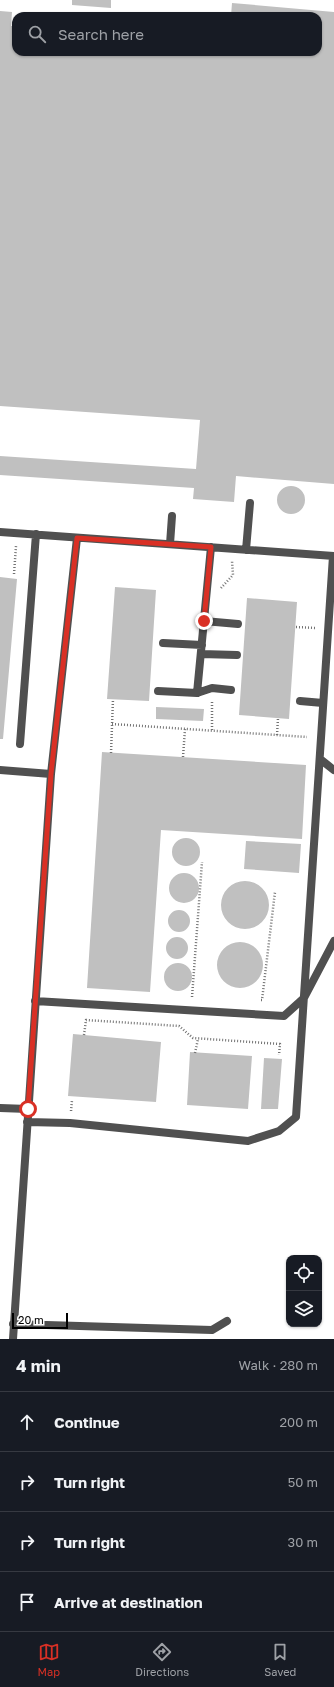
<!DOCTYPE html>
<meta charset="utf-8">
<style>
:root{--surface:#171b24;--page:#242831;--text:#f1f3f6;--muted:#9ea1a6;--line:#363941;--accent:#d93025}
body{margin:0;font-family:"Golos Text",sans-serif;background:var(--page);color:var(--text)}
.controls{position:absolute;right:12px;bottom:12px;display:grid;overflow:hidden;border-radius:8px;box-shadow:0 1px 3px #0004}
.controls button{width:36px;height:36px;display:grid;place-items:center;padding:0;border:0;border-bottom:1px solid var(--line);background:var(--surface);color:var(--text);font:20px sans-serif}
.scale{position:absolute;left:12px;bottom:10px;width:56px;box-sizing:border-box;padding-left:4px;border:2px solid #000;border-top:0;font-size:11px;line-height:14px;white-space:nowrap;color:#000;-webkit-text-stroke:3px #fff;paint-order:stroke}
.stop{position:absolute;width:12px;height:12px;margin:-9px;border:3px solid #d93025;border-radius:50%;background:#fff}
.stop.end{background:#d93025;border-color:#fff;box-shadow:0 1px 4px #0008}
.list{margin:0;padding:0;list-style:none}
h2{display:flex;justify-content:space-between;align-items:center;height:52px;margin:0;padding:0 16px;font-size:17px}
h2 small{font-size:13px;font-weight:400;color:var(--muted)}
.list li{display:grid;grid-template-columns:26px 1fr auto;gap:12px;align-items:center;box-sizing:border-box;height:60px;padding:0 16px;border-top:1px solid var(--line)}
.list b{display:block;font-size:15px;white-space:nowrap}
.list em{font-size:13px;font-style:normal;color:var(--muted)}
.icon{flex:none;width:22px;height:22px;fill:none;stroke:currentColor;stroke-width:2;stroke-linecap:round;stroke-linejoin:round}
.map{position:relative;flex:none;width:334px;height:1339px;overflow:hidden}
.search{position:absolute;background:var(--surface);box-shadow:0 1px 3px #0004;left:12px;right:12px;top:12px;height:44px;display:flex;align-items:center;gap:10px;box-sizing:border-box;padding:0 14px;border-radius:12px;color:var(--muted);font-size:15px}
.sheet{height:292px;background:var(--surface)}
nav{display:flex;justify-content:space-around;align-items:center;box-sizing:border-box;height:56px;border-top:1px solid var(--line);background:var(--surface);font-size:11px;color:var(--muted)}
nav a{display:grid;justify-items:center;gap:2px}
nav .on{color:var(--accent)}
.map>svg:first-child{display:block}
.building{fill:#c0c0c0}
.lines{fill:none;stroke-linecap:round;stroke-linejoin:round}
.path{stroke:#727272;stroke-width:2.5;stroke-dasharray:1 2;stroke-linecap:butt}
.lane{stroke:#505050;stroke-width:8}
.route{stroke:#d93025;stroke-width:5}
</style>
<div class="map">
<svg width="334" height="1339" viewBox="0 0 334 1339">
<rect width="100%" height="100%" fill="#fff"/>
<path class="building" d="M72 0H111V8L72 5Z
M232 3 334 12V484L236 476 234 502 193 499 194 488 0 475V456L196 469 200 420 0 406V11L12 12 11 26H16V52H318V16H231Z
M277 500a14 14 0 1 1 28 0a14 14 0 1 1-28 0Z
M0 577 17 579 3 739H0Z
M115 587 156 590 149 701 107 699Z
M247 598 297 602 289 719 239 715Z
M156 707 204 709 203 721 156 719Z
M102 752 306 765 302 839 161 830 150 992 87 988Z
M172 852a14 14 0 1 1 28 0a14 14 0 1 1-28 0Z
M246 841 301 844 299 873 244 869Z
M169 888a15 15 0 1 1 30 0a15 15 0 1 1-30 0Z
M221 905a24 24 0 1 1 48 0a24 24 0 1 1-48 0Z
M168 921a11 11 0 1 1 22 0a11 11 0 1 1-22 0Z
M166 948a11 11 0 1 1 22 0a11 11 0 1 1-22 0Z
M217 965a23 23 0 1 1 46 0a23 23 0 1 1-46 0Z
M164 977a14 14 0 1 1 28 0a14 14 0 1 1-28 0Z
M73 1034 161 1042 156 1102 68 1096Z
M190 1052 252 1056 248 1109 187 1105Z
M264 1058 282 1059 278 1109H261Z"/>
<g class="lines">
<path class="path" d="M14 574 16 546
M221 588 233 575 232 561
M296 627 316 628
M112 724 307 737
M212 730V702
M277 735 278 718
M111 753 113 699
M183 757 185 729
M192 997 202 862
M261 1000H262L275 892
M84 1035 86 1020 179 1026 193 1038 280 1044 279 1055
M195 1053 198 1039
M71 1111 72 1100"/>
<path class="lane" d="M0 532 334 556
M170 544 172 516
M246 550 250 503
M204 621 238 624
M163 643 202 645
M201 654 237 655
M158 691 197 693 212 688 231 690
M197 693 211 547
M300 701 323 703
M20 744 36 534
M320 759 334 770
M0 770 51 774
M35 1001 284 1016 304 998 334 941
M0 1108 28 1109
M27 1122 70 1123 248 1141 279 1131 296 1117 333 556
M13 1324 212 1330 227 1321
M13 1339 51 774 77 538"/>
</g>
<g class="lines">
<path class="route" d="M28 1109 51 774 77 538 211 547 204 621"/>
</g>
</svg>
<div class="controls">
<button><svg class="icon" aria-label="locate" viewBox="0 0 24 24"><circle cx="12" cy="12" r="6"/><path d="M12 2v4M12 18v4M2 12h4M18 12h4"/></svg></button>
<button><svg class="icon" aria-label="layers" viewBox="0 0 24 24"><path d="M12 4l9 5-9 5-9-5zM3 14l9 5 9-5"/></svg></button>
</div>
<div class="scale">20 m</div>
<div class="stop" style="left:28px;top:1109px"></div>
<div class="stop end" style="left:204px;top:621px"></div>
<div class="search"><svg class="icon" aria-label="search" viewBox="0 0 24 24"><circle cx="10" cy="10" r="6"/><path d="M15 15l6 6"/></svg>Search here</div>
</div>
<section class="sheet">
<h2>4 min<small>Walk · 280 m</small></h2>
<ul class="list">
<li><svg class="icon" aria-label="ahead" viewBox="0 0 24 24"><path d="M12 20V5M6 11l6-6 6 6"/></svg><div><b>Continue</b></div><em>200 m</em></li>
<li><svg class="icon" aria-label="right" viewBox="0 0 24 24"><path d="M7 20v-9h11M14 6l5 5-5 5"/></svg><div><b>Turn right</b></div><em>50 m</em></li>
<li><svg class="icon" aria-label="right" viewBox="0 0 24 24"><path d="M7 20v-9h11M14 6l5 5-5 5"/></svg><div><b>Turn right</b></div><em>30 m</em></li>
<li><svg class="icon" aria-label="arrive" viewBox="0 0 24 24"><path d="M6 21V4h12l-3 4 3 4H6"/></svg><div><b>Arrive at destination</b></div></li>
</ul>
</section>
<nav>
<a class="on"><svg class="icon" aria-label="map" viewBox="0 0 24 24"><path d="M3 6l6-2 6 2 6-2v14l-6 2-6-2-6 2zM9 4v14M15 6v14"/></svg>Map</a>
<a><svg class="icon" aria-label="directions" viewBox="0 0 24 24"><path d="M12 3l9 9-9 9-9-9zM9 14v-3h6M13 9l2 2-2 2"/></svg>Directions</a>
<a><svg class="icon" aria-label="saved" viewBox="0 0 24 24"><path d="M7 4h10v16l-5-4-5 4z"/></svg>Saved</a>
</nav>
